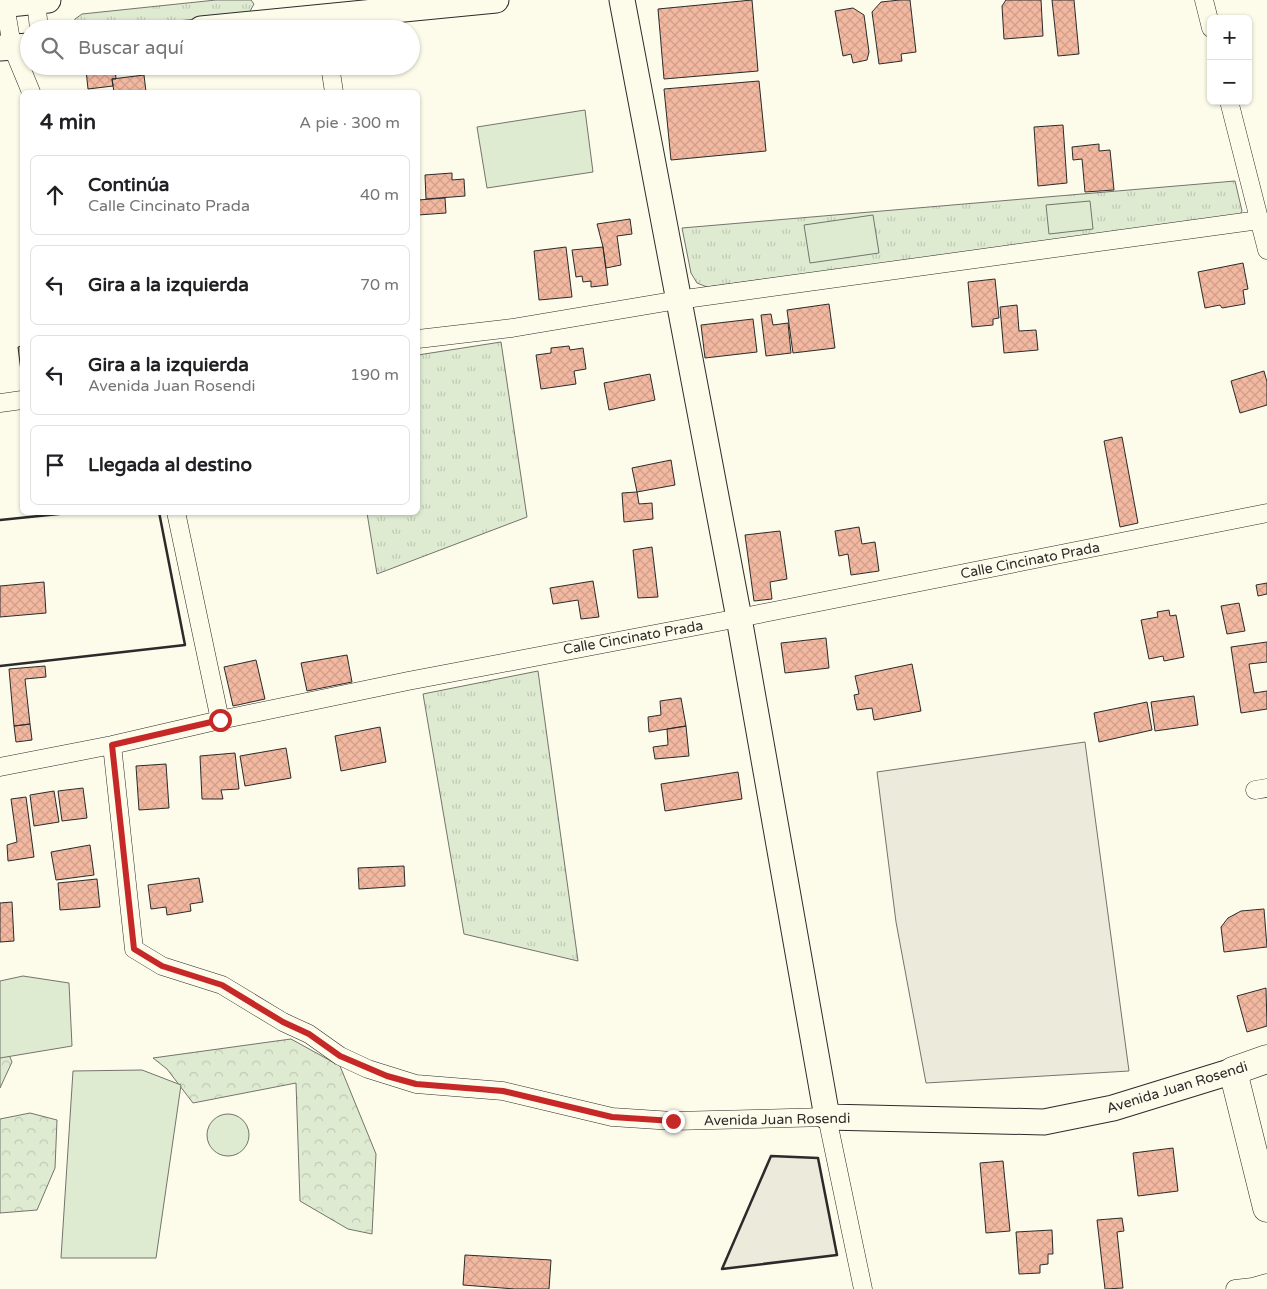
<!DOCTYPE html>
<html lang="es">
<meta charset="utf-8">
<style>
:root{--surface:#fff;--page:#f6f6f6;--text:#202124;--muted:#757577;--line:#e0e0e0}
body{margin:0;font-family:"Varela Round",sans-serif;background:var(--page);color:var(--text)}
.controls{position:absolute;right:15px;top:15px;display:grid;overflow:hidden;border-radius:8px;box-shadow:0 1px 4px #0004}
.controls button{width:45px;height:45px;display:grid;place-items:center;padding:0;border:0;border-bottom:1px solid var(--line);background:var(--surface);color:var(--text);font:25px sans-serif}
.stop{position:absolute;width:15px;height:15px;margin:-11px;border:4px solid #c62828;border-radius:50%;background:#fff}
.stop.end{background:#c62828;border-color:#fff;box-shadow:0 1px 5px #0008}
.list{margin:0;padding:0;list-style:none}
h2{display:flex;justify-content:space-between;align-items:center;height:65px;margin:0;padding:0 20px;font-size:21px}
h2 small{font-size:16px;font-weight:400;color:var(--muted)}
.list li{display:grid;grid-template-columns:32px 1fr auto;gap:15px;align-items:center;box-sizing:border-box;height:80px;margin:0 10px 10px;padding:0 10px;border:1px solid var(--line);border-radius:8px}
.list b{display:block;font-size:19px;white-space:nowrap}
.list p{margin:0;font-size:16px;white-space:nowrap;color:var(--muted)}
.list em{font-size:16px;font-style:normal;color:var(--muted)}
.icon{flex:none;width:28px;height:28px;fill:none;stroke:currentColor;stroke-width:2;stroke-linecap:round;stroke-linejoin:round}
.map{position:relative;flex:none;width:1267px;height:1289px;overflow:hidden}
.search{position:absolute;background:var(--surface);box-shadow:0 1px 4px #0004;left:20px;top:20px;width:400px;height:55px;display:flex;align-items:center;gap:12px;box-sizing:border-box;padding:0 18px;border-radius:28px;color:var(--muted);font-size:19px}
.panel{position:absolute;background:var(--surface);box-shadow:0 1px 4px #0004;left:20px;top:90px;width:400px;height:425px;border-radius:8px}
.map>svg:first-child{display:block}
.grass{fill:url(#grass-tufts);stroke:#74746e}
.forest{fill:url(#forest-crowns);stroke:#74746e}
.pitch{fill:#deebd1;stroke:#74746e}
.parking{fill:#eceadb;stroke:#74746e}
.building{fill:url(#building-cross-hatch);stroke:#2b2b2b}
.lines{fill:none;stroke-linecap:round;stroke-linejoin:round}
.minor-casing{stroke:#2b2b2b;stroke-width:19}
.secondary-casing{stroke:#2b2b2b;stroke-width:27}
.trunk-casing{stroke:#2b2b2b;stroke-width:29}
.minor{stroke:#fdfbea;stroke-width:18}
.secondary{stroke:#fdfbea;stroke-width:25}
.trunk{stroke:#fdfbea;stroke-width:28}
.wall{stroke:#2b2b2b;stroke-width:2.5}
.route{stroke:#c62828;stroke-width:6}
.labels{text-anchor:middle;stroke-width:4;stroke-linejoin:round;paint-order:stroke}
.street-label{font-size:14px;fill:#2b2b2b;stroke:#fdfbea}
</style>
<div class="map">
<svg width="1267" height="1289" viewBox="0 0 1267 1289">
<defs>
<pattern id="grass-tufts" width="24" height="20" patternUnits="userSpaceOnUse" patternTransform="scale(1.25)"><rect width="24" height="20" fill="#deebd1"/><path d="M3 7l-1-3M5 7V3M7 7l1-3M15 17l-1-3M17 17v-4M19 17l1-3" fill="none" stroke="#bfcab4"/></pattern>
<pattern id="forest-crowns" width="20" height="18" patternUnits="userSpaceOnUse" patternTransform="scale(1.25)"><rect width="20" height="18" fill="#deebd1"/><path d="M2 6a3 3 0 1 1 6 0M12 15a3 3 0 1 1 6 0" fill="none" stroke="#bfcab4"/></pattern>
<pattern id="building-cross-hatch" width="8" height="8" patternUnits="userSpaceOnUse" patternTransform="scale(1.25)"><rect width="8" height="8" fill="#f2b8a0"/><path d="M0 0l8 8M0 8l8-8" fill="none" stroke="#d09e8a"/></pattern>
</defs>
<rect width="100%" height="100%" fill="#fdfbea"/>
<path class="grass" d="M216 0H251L254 4 249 13 244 14 101 29H79L74 23 75 19 82 14Z
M1235 181 1242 211 1238 217 707 287 697 283 691 273 682 228Z
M501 342 527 517 377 574 367 513 418 512V355Z
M538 671 578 961 464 934 423 694Z"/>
<path class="forest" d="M291 1039 340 1066 376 1154 372 1234 348 1229 300 1201 296 1083 193 1103 167 1069 153 1058Z
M0 1040H3L12 1062 0 1088Z
M30 1113 57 1120 55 1168 37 1210 0 1213V1119Z"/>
<path class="pitch" d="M585 110 593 172 487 188 477 127Z
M1090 201 1093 229 1049 234 1046 205Z
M873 215 879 253 810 263 804 225Z
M23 976 69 983 72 1046 0 1058V981Z
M142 1070 181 1085 156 1258H61L73 1071Z
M207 1135a21 21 0 1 1 42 0a21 21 0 1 1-42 0Z"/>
<path class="parking" d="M1085 742 1129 1071 926 1083 896 922 877 772Z
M771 1156 818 1158 837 1255 722 1269Z"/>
<path class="building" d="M752 0 758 71 664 79 658 9Z
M900 0H910L916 52 901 54 902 61 879 64 872 12 881 2Z
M1006 0H1041L1043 36 1004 39 1002 6Z
M1052 0H1074L1079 54 1058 56Z
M853 8 864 15 869 52 867 60 853 63 851 54 843 56 835 11Z
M115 66 116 79H112L113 86 88 89 86 70Z
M144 75 146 92H114L112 79Z
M759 81 766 151 671 160 664 89Z
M1063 125 1067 183 1038 186 1034 127Z
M1099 144V151L1110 150 1114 190 1085 192 1082 159 1073 160 1072 147Z
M452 173V180L464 179 465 196 426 199 425 175Z
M445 198 446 213 418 215V200Z
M630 219 632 234 617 236 621 265 606 268 603 247 597 224Z
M566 247 572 297 539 300 534 251Z
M603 247 608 285 591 287V281L583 282 582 276 576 277 572 250Z
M1243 263 1248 289 1243 290 1245 304 1222 308 1220 305 1205 308 1198 272Z
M995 279 999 318 993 319V325L972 327 968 282Z
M829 304 835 348 793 353 787 310Z
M1017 305 1019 331 1036 330 1038 350 1004 353 1000 307Z
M771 314 773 325 788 323 791 353 766 356 761 315Z
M753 319 757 352 705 358 701 325Z
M22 346V380L18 347Z
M569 346 570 350 583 348 586 369 574 371 576 384 541 389 536 355 551 353V348Z
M1264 371 1267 382V405L1240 413 1231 381Z
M650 374 655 400 609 410 604 383Z
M1122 437 1138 523 1120 527 1104 441Z
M671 460 675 485 637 492 632 468Z
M637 492 639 504 652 503 653 519 624 522 622 493Z
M859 527 862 544 875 542 879 571 851 575 848 554 839 556 835 531Z
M780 531 787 579 770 582 772 599 754 601 745 535Z
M652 547 658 597 638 598 633 550Z
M593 581 599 617 581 619 578 600 553 604 550 588Z
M44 582 46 613 0 617V586Z
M1267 583V594L1258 596 1256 585Z
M1239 603 1245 631 1227 634 1221 606Z
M1169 610 1170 616 1176 615 1184 657 1164 661 1163 656 1149 659 1141 620 1158 617 1157 612Z
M826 638 829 668 785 673 781 643Z
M1267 642V662L1249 664 1254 693 1267 691V709L1241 713 1231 647Z
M347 655 352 682 307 691 301 663Z
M256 660 265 699 233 706 224 667Z
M912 664 921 711 874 720 872 708 857 710 854 695 859 694 855 676Z
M45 666 46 677 25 679 30 724 14 726 9 669Z
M1194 696 1198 725 1155 731 1151 702Z
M681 698 686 726 649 732 648 717 661 715 660 701Z
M1147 702 1152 730 1099 742 1094 713Z
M30 724 32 740 16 742 14 726Z
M686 726 689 756 655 759 653 747 668 745 667 729Z
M380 727 386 762 341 771 335 736Z
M286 748 291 778 245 786 240 756Z
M235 753 239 789 221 790 223 799H202L200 756Z
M166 764 169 808 139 810 136 766Z
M738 772 742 799 665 811 661 784Z
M83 788 87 818 62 821 58 791Z
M54 791 59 822 34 826 30 795Z
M26 797 34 857 8 861 7 845 17 842 11 799Z
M90 845 94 875 56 880 51 852Z
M404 866 405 886 359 889 358 868Z
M199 878 203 902 190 904 191 911 167 915 166 907 151 909 148 885Z
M97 879 100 907 60 910 58 883Z
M12 902 14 941 0 942V903Z
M1264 909 1267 947 1224 952 1221 927 1228 918 1241 911Z
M1266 988 1267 1026 1247 1032 1237 996Z
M1173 1148 1178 1191 1138 1196 1133 1153Z
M1003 1161 1010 1231 986 1233 980 1163Z
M1122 1218 1124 1231 1117 1232 1123 1288 1105 1289 1097 1220Z
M1052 1230 1053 1254H1048V1264L1040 1265V1273L1019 1274 1016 1232Z
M465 1255 551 1260 549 1289H515L463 1285Z"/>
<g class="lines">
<defs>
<path id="minor" d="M36 0 39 29
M1204 0 1211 28
M5 5 12 46 31 92
M330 66 334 92
M1229 101 1267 250
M418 339 512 328 678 300 1259 220
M0 403 22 400
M176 512 220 720
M112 745 134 949 162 966 222 985 283 1022 309 1034 340 1056 368 1069 416 1084 503 1091 612 1117 673 1121 827 1117 863 1289
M0 767 112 745 220 720 408 681 739 618 1267 513
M1255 790 1267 788
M1235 1289 1253 1287 1267 1283"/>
<path id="secondary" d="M622 0 739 618 827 1117 1044 1122 1113 1108 1233 1071
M0 5 48 0
M201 29 496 0
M0 48 29 46"/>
<path id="trunk" d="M1267 1059 1233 1071 1267 1208"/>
</defs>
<use href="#minor" class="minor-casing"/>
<use href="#secondary" class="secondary-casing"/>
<use href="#trunk" class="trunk-casing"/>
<use href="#minor" class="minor"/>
<use href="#secondary" class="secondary"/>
<use href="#trunk" class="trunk"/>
<path class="wall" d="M0 520 78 512
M0 666 185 645 159 512
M771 1156 818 1158 837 1255 722 1269Z"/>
</g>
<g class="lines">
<path class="route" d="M220 720 112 745 134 949 162 966 222 985 283 1022 309 1034 340 1056 387 1076 416 1084 503 1091 612 1117 673 1121"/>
</g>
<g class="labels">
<g class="street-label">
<text transform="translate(1030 560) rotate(-11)" y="5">Calle Cincinato Prada</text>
<text transform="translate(633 637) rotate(-10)" y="5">Calle Cincinato Prada</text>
<text transform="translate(1177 1087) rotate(-17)" y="5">Avenida Juan Rosendi</text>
<text transform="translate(777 1119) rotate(-1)" y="5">Avenida Juan Rosendi</text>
</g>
</g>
</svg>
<div class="controls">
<button>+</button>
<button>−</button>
</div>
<div class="stop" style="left:220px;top:720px"></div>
<div class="stop end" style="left:673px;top:1121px"></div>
<div class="search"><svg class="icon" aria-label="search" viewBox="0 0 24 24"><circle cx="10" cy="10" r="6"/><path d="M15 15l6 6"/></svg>Buscar aquí</div>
<section class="panel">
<h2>4 min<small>A pie · 300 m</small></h2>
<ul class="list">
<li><svg class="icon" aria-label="ahead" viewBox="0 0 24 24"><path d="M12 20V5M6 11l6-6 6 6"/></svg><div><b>Continúa</b><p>Calle Cincinato Prada</p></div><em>40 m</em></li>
<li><svg class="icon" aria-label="left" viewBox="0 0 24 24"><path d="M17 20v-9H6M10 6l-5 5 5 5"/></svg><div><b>Gira a la izquierda</b></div><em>70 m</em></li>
<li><svg class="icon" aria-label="left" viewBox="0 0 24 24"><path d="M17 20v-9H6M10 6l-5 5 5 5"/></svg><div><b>Gira a la izquierda</b><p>Avenida Juan Rosendi</p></div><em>190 m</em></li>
<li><svg class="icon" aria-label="arrive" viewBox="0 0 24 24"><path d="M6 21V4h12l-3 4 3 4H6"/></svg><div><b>Llegada al destino</b></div></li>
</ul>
</section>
</div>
